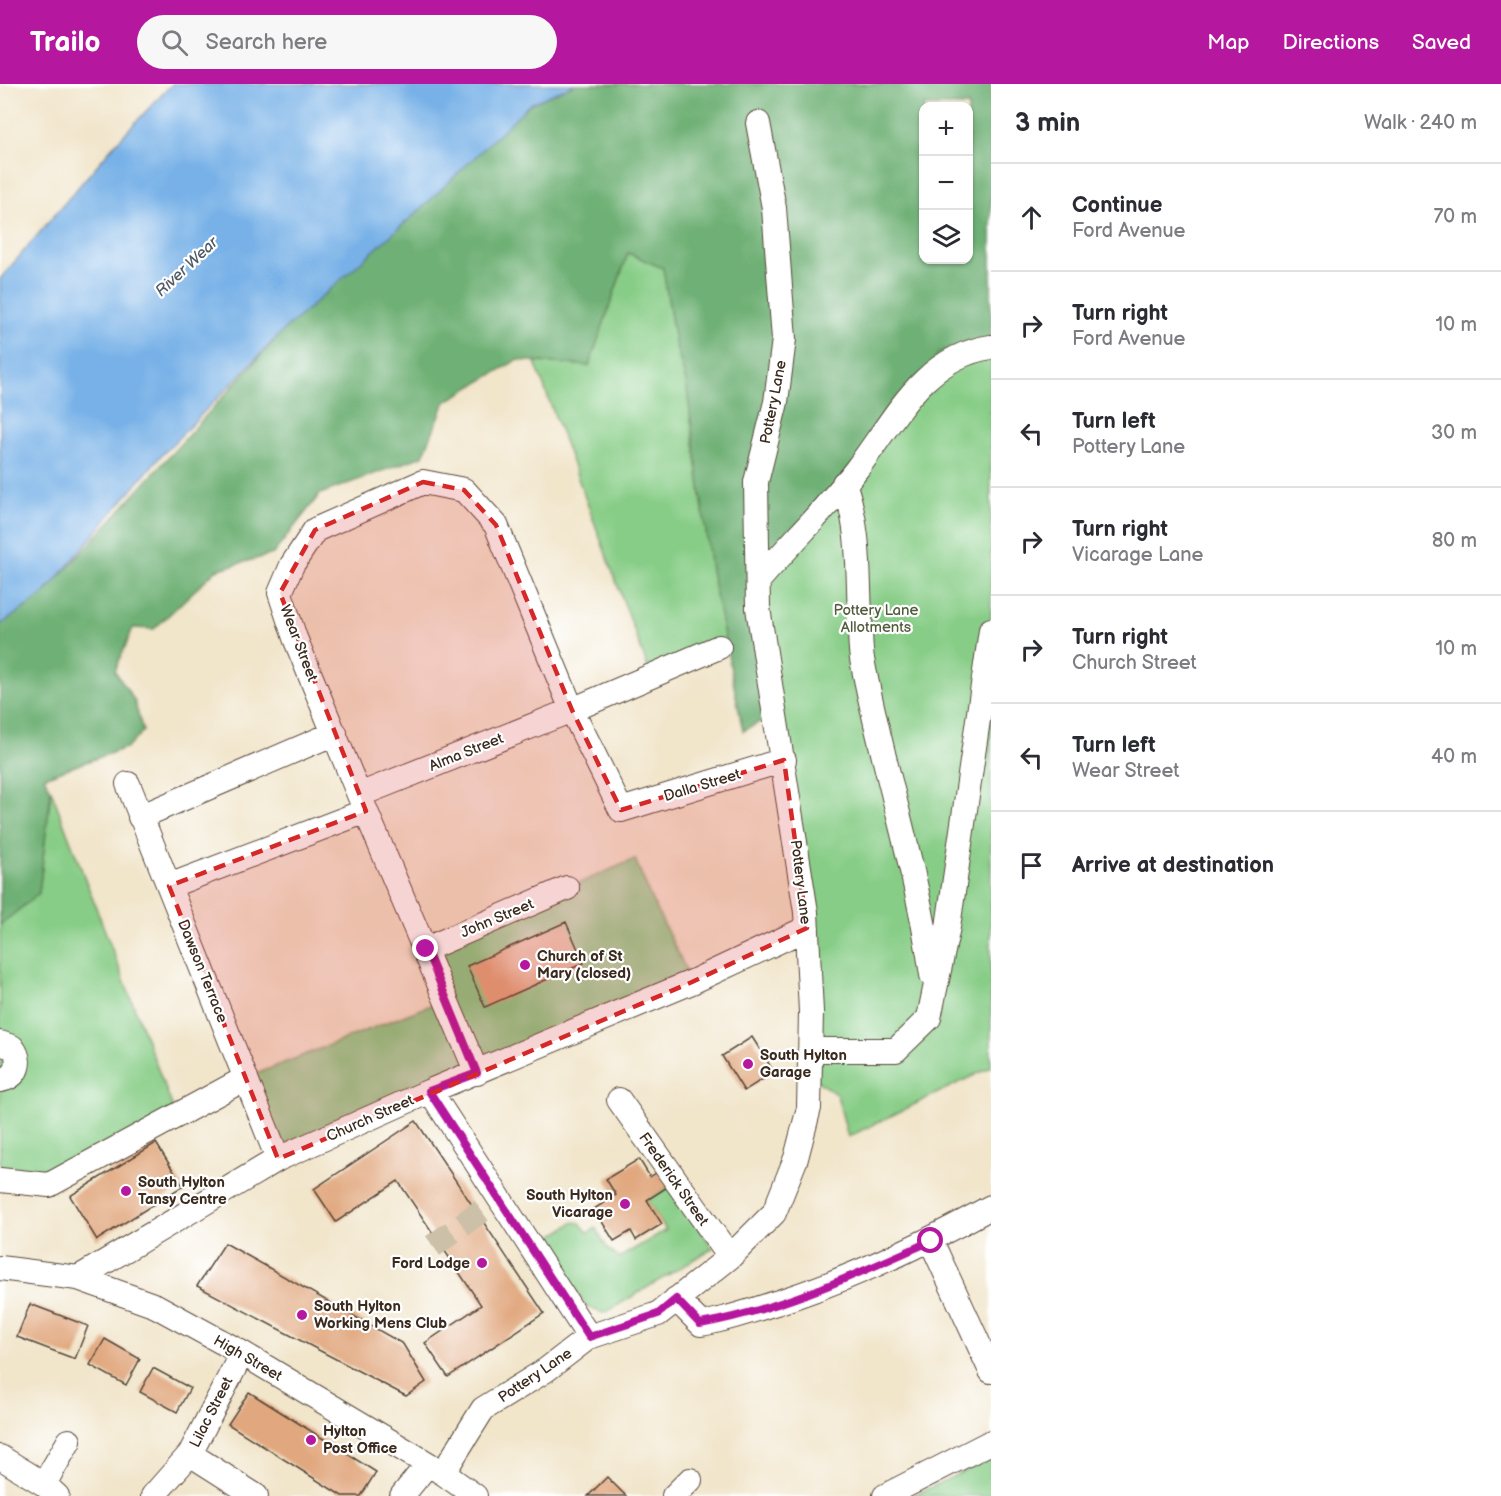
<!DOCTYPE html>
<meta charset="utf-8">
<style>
:root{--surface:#fff;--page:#f7f7f7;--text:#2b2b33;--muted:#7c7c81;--line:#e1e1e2;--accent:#b5179e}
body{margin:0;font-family:"Balsamiq Sans",sans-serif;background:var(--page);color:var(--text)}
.controls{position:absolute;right:18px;top:18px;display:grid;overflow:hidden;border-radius:12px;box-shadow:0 2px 4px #0004}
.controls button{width:54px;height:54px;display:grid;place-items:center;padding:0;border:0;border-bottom:2px solid var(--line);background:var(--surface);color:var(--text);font:30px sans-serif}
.stop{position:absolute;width:18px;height:18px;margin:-14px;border:4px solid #b5179e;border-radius:50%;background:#fff}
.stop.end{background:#b5179e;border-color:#fff;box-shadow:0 2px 6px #0008}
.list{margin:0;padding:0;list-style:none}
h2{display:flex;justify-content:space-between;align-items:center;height:78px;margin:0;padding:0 24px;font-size:26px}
h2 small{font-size:20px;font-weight:400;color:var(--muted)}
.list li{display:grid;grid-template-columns:39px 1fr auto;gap:18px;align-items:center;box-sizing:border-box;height:108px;padding:0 24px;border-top:2px solid var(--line)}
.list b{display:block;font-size:22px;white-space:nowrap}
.list p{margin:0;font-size:20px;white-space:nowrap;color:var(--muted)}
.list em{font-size:20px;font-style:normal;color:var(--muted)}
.icon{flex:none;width:33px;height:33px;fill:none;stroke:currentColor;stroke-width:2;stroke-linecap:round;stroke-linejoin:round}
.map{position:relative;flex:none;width:991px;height:1412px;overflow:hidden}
header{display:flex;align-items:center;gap:36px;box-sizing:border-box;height:84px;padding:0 30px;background:var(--accent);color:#fff}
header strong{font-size:28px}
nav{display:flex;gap:33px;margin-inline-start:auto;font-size:21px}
.search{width:420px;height:54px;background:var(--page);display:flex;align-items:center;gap:15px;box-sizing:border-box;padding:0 21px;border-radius:33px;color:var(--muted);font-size:22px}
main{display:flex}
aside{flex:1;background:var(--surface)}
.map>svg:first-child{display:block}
.green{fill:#88cd87;stroke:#627c52;stroke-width:1.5}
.forest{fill:#6eb074;stroke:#546d49;stroke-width:1.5;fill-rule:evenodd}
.water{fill:#77b1e7;stroke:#596e82;stroke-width:1.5}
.building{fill:#e1a87f}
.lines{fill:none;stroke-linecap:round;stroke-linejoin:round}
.minor-tunnel{stroke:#cdc0a8;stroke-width:24;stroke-dasharray:24 12;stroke-linecap:butt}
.minor-casing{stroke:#564638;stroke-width:26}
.minor{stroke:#fff;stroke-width:24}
.route{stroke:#b5179e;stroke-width:8}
.marked{fill:#d62828;fill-opacity:0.2;stroke:#d62828;stroke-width:4.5;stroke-dasharray:12 8;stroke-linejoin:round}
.poi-dot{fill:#b5179e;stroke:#fff;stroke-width:2}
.labels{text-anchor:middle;stroke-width:4.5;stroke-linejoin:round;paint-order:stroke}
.street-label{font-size:15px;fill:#3b2a1e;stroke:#fff}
.park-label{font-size:15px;fill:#525b3e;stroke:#fff}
.poi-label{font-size:15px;font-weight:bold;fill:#3b2a1e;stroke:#fff;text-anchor:start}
.water-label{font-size:16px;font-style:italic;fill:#505964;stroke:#fff}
</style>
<header>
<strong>Trailo</strong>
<div class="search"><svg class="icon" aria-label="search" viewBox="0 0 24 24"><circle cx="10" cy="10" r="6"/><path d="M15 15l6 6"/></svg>Search here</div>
<nav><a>Map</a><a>Directions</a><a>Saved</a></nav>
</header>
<main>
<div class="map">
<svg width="991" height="1412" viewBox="0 0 991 1412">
<rect width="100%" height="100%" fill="#fff"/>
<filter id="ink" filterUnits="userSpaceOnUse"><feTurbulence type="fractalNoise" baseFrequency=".0167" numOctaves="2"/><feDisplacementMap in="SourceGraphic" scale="12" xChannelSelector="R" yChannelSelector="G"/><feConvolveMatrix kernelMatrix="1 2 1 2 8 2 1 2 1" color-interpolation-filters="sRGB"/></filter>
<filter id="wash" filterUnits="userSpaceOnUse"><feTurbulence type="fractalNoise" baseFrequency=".008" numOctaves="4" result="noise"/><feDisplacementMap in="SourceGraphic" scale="24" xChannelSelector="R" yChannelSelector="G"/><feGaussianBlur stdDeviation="1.35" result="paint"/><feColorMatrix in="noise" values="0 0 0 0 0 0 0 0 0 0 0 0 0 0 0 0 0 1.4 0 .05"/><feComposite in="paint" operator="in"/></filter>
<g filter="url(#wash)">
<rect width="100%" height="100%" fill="#f1e5ca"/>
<path class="green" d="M628 169 663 184 675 258 686 297 711 486 726 561 651 592 535 278 589 281Z
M991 255V983L848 1053 837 1011 809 991 811 928 758 497 940 268Z
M51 706 176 1032 49 1101 0 1096V841L39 809Z
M635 775 651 814 692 898 278 1075 246 994 446 915 426 865Z
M669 1102 713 1164 608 1227 602 1229 587 1223 543 1158 574 1138 580 1139 588 1149 596 1144 607 1164 619 1174 666 1146 647 1116Z
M991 1374V1412H913Z"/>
<path class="forest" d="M575 0H991V255L940 268 844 399 758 497 776 629 743 647 711 486 686 298 675 258 663 184 628 169 589 282 517 276 445 318 423 372 320 410 273 470 216 486 154 545 133 544 115 587 134 616 143 647 128 663 44 693 51 706 39 809 0 841V541L44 510 282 248 530 20ZM924 22H968V176H924Z"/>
<path class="water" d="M172 0H575L530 20 424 122 282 248 157 376 44 510 0 541V195L115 60Z"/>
<g id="blocks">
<path class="building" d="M566 838 584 879 485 923 467 882Z
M752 953 774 988 744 1007 722 972Z
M416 1037 544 1229 448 1293 425 1259 481 1221 398 1097 336 1138 314 1105Z
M156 1059 183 1102 97 1156 70 1112Z
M639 1075 650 1093 659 1087 669 1102 647 1116 662 1140 636 1156 631 1147 614 1157 594 1125 616 1111 606 1095Z
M225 1159 403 1260 426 1298 406 1312 197 1202Z
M30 1220 88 1242 75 1275 17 1253Z
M105 1255 140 1275 126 1301 90 1281Z
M153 1284 190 1304 177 1328 140 1308Z
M249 1308 376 1388 361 1412H342L228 1340Z
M607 1393 626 1412H588Z"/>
</g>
</g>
<g filter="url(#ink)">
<use href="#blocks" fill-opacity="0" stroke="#564638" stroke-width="1.5"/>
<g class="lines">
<path class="minor-tunnel" d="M433 1162 499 1114"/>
<defs>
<path id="minor" d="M844 399C860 443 858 488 860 534 860 548 860 562 862 575 882 681 917 784 932 891
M758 497C790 460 826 425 856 386 894 337 922 273 991 263
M128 700 278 1075
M359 711 572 626 719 563
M140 733 335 649
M169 802 366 727
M426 865 567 804
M0 959 12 963C23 977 18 994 0 996
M810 966H896L929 934 948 843 991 546
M477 989 359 711 295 554 280 509 292 481 315 446 423 398 464 406 496 441 572 626 621 726 784 676
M430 1007 589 1253
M619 1016 730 1173
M0 1096 49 1101 246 994
M931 1157 991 1287
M0 1184 78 1194 156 1222 242 1269 443 1389 475 1412
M78 1194 278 1075 430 1007 692 898 807 844
M676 1215 701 1240C730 1235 757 1225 785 1216 857 1192 924 1160 991 1123
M190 1370 256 1412
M0 1373 44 1400
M443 1389 483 1325 546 1286 589 1253 658 1230 730 1173 774 1129 796 1074 809 1024 811 928 806 828 758 524 756 398 776 318 784 255 774 124 758 39
M57 1412 44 1400 69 1357
M153 1412 190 1370 242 1269
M402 1412 427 1381
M674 1412 690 1396
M885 1412 991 1358"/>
</defs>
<use href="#minor" class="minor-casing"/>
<use href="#minor" class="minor"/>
</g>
</g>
<g class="lines" filter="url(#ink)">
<path class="route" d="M426 865 477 989 429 1007 589 1253 658 1230 676 1215 700 1240C780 1226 857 1190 931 1157"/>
</g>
<path class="marked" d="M423 398 464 406 496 441 572 626 621 726 784 676 807 844 692 898 278 1075 169 802 366 727 280 509 315 446Z"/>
<g class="poi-dot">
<circle cx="525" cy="881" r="6"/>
<circle cx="748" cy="980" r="6"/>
<circle cx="126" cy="1107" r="6"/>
<circle cx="625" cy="1120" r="6"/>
<circle cx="482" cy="1179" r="6"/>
<circle cx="302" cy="1231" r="6"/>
<circle cx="311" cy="1356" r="6"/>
</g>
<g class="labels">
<g class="street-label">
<text transform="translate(773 318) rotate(-79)" y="5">Pottery Lane</text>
<text transform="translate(299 559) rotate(69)" y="5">Wear Street</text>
<text transform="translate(466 668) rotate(-22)" y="5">Alma Street</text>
<text transform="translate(702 701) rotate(-17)" y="5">Dalla Street</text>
<text transform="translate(801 798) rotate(83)" y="5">Pottery Lane</text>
<text transform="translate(497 834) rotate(-23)" y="5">John Street</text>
<text transform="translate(203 887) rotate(68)" y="5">Dawson Terrace</text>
<text transform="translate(370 1034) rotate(-24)" y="5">Church Street</text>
<text transform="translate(674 1095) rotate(55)" y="5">Frederick Street</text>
<text transform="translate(248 1274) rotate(30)" y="5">High Street</text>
<text transform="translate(535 1291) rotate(-34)" y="5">Pottery Lane</text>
<text transform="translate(211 1328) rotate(-63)" y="5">Lilac Street</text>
</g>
<g class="park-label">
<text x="876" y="531">Pottery Lane<tspan x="876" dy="17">Allotments</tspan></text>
</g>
<g class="poi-label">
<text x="537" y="877">Church of St<tspan x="537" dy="17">Mary (closed)</tspan></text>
<text x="760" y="976">South Hylton<tspan x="760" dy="17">Garage</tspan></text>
<text x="138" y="1103">South Hylton<tspan x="138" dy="17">Tansy Centre</tspan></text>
<text x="613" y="1116" text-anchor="end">South Hylton<tspan x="613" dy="17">Vicarage</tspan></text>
<text x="470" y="1184" text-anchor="end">Ford Lodge</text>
<text x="314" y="1227">South Hylton<tspan x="314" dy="17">Working Mens Club</tspan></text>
<text x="323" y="1352">Hylton<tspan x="323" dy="17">Post Office</tspan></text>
</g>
<g class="water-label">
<text transform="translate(186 182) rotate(-43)" y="6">River Wear</text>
</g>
</g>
</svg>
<div class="controls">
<button>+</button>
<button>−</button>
<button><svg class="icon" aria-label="layers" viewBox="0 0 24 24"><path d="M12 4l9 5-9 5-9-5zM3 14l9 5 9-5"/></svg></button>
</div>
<div class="stop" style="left:931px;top:1157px"></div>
<div class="stop end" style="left:426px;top:865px"></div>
</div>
<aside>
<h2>3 min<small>Walk · 240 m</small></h2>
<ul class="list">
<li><svg class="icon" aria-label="ahead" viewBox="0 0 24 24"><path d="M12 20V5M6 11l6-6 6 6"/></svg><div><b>Continue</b><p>Ford Avenue</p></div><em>70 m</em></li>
<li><svg class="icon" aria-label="right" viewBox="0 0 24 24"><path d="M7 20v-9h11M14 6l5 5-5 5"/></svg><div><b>Turn right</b><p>Ford Avenue</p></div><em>10 m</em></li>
<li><svg class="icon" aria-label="left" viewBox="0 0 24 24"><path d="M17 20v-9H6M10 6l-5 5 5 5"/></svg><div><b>Turn left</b><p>Pottery Lane</p></div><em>30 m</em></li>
<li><svg class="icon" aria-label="right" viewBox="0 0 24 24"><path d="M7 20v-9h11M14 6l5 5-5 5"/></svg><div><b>Turn right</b><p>Vicarage Lane</p></div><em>80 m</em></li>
<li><svg class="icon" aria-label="right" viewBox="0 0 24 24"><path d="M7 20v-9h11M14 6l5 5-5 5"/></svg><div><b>Turn right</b><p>Church Street</p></div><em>10 m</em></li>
<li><svg class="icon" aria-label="left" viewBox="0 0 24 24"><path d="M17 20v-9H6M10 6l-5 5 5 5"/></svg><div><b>Turn left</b><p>Wear Street</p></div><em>40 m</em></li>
<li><svg class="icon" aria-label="arrive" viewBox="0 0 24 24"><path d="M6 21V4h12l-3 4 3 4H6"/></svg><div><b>Arrive at destination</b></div></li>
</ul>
</aside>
</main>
